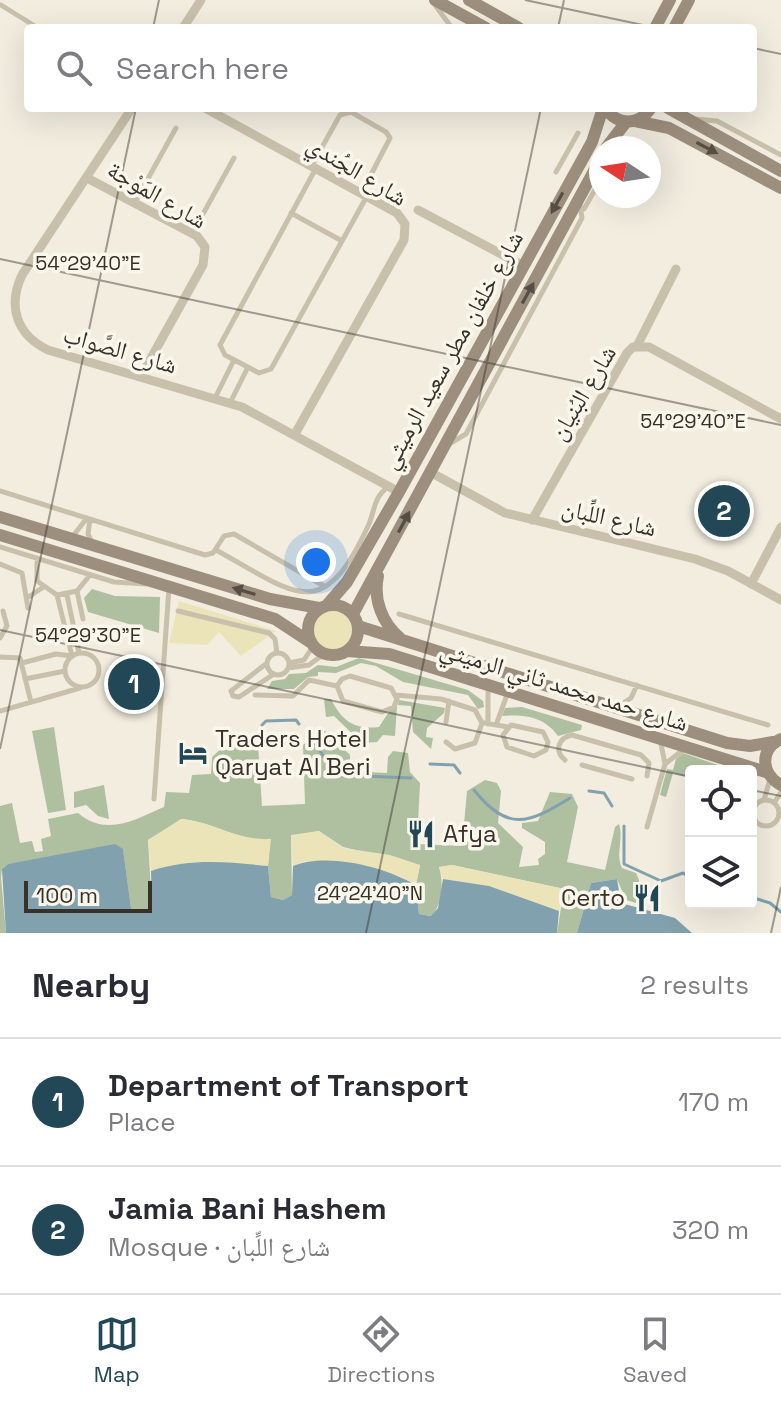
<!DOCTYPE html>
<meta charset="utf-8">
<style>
:root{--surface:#fff;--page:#f2f2f3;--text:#2b2b33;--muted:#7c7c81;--line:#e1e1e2;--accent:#224857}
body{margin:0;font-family:"Space Grotesk","Noto Naskh Arabic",sans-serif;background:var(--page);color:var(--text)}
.controls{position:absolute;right:24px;bottom:24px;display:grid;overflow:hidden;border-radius:8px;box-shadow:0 8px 32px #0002}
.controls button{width:72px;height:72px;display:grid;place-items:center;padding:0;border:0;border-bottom:2px solid var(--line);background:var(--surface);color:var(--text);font:40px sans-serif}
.compass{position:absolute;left:589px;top:136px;width:72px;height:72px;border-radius:50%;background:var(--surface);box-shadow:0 8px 32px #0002;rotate:282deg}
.scale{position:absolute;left:24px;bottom:20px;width:128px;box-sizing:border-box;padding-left:8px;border:4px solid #38312a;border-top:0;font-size:22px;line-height:28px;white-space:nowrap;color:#38312a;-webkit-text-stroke:6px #f9f6eb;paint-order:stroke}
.you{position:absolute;left:316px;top:562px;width:28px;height:28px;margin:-20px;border:6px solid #fff;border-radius:50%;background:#1a73e8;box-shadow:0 0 0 12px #1a73e833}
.badge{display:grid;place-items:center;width:52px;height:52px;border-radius:50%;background:var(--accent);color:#fff;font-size:26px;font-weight:700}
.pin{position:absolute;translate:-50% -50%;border:4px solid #fff;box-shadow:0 2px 8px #0006}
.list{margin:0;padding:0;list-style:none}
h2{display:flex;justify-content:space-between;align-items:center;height:104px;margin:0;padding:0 32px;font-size:34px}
h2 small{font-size:26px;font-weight:400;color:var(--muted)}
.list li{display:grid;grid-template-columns:52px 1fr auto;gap:24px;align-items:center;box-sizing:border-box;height:128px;padding:0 32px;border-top:2px solid var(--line)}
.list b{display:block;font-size:30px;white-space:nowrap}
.list p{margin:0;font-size:26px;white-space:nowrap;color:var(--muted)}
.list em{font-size:26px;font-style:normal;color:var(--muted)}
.icon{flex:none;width:44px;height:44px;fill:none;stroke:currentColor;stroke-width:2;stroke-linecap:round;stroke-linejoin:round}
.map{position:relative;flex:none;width:781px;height:933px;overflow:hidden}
.search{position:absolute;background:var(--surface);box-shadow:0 8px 32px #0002;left:24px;right:24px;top:24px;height:88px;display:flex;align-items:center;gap:20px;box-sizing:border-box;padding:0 28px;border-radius:8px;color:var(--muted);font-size:30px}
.sheet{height:360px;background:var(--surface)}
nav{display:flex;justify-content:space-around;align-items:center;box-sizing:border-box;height:112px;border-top:2px solid var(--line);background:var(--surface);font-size:22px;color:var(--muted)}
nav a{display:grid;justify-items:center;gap:4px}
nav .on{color:var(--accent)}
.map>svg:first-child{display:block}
.green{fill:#aec0a0}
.sand{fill:#ebe4b8}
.water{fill:#80a1ad}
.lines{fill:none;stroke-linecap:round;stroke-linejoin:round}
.stream{stroke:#80a1ad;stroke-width:3}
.lane{stroke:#c9c0ab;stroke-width:5}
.street{stroke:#c9c0ab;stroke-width:9}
.secondary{stroke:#9d8f7d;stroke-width:12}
.oneway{fill:#564d43}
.ticks{fill:none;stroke:#38312a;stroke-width:2;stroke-opacity:0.45}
.labels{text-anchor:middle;stroke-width:7;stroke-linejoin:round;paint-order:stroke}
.street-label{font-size:24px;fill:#38312a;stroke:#f9f6eb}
.poi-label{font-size:24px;fill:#38312a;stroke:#f9f6eb;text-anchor:start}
.ticks-label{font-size:20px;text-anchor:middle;fill:#38312a;stroke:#f9f6eb;stroke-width:7;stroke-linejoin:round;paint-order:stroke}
</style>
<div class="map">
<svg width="781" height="933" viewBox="0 0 781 933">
<rect width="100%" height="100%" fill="#f2eddf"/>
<path class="green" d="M92 589 115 596 160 597 159 633 88 612 84 598Z
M359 658 468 690 483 701 484 707 478 709 468 695 403 682 376 666 361 663 336 673 318 672V676L308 677 294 689H267L272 681 285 679 289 674 306 673 318 665 336 667Z
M324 699H331C342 721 354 730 379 727L390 710 397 706 395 736 383 735 377 742 362 743 334 716 326 717Z
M399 700 445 708 444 713 427 728 426 737 433 738 431 749 413 732 411 706 398 705Z
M522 707 582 725 581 730 558 736C545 717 524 714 502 716L505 708Z
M54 727 66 810 48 813 32 731Z
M325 731 350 755V771L387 773 388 757 393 751 408 753 410 772 420 783 417 844 462 846 467 791 485 780 497 783 501 791 498 823 523 847 519 867 539 865 538 859 545 854V842L522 828V823L538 821 550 792 572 794 578 807 567 862 605 870 615 827 619 824C624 840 615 854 622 868L636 873 639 880 636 903 626 900 617 879 591 883 577 933H557L564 889 452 865 439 867C444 883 442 903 432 916L419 914 416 885 420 865 343 847 319 831 291 836 292 895 283 900 271 897 268 866 270 840C237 841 214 822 182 819L148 840 152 907 137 913 131 908 123 850 8 864 2 869 1 877 6 933H0V806L12 803 20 843 32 841 35 852 43 851 41 839 51 836 48 819 78 813C107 838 138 818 164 807L166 792 189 793 192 775 211 774 212 757 236 735 246 734 258 745 262 806 305 804 303 745 318 732Z
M683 753 735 771H691V778L673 773 666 797 660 795 667 769 673 770 676 759Z
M104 785 109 819 98 816 86 805 74 808V792Z"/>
<path class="sand" d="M179 601 276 631 241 656 219 632 207 645 169 643Z
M312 631a20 20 0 1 1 40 0a20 20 0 1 1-40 0Z
M181 819C214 822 237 841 271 839L268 866 193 862 151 871 148 840Z
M319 831 343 848 390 855 420 865 416 885 400 876 305 861 293 866 291 835Z
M452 865 565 889 559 911 489 886 443 879 439 867Z"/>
<path class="water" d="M115 844 123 849 131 908 137 913 152 907 151 871C190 858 227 862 268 866L271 897 283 900 292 895 293 866C327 852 385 867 416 885L419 914 431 916 438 908 443 879 489 886 559 911 557 933H6L2 869 8 864Z
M617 879 621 903 675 918 692 933H577L591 883Z"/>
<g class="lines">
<path class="stream" d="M262 725 266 721 296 720 299 724
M312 740 337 775 411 778
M240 746 249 738
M430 764 454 765 460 773
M474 790C508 832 528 824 570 798
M589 791 604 793 612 806
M624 826V864L661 881 683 873 691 878
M751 897 770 903 781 912"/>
<path class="lane" d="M1 5 38 28
M435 5 452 28
M695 119 717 121 781 155
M311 167 340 115 351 112 386 132 390 138 362 192
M315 170 220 345 225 355 259 373 271 369 367 196
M556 172 578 133
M135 202 176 128
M584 209 601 179
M291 213 342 241
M193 232 234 158
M215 398 234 360
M230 403 248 367
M449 444 466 434 582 218 579 199
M0 491 205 555 213 553 224 536 234 534 324 586
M90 519 88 534 92 542
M73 536 87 518
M0 547 114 582 146 584
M216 550C295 593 322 627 369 524 375 509 374 497 388 487
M37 558V581L57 595 77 591 90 575
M0 564 22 573 28 608
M77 591 83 619
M67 595 79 653
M27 598 42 588
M178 611 269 633 275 639 277 653
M399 614 768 725
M0 638 7 626 3 611
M267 664a11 11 0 1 1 22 0a11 11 0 1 1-22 0Z
M65 670a17 17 0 1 1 34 0a17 17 0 1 1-34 0Z
M0 657 20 658 31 702
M22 663 56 654 72 656 57 595
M267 663 231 691 233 696 239 697 274 674
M289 663 304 660 313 646
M288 668 309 665 324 654
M350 676 391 688 397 699 394 707 382 712 343 701 337 686 342 679Z
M25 679 65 671
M488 686V724
M255 695 293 696 309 680 337 686
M396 695 441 699 475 710 482 723 475 743 455 749 446 742
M617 707 631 698 637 685
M0 711 80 688
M446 722 449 701
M485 723 508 727
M496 725 508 692
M511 725 543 732 548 742 546 750 534 756 507 747 503 735Z
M565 760C554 751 558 738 572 735L641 755 649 763 647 776
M665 764 683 750
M582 765 632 779
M154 799 169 588
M764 800 770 779
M753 813a13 13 0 1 1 26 0a13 13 0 1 1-26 0Z
M774 803 781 792
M647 827 665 764 660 739"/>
<path class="street" d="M183 28 201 0
M132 108 22 275C7 307 17 335 48 350L242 407 399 492
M205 108 397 213 405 224 404 240 295 434
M87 178 197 236 205 247 203 265 141 376
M418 210 522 265
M637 346 676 269
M430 472 505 513 695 559 728 571 781 600
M532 520 627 353 633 347H649L781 419
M751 584 781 527"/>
<path class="secondary" d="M435 0 486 28
M469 0 519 28
M655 28 670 0
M674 28 689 0
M605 108C618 126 638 126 651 108
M668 108 781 171
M635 121 669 128 781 188
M606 148 626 122
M0 517 270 599 319 608
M0 535 275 619 310 642
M378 576C373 599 382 623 400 638
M308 630a25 25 0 1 1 50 0a25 25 0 1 1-50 0Z
M327 605 347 582 399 492 592 142 603 108
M353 614 601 158
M358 626 727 743 750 746 773 742
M347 651 389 654 766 772
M781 739C759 749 761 774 781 785"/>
</g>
<defs><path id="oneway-solid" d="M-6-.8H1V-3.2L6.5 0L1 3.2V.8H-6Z" transform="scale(2)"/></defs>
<g class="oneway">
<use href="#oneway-solid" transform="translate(707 148) rotate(28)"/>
<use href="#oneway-solid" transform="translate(557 203) rotate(119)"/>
<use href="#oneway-solid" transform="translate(528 293) rotate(-61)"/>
<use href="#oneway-solid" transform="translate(404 522) rotate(-62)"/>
<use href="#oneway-solid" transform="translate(244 591) rotate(-163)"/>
</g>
<path class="ticks" d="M525 0 657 28M153 28 159 0M558 28 564 0M753 48 781 54M0 259 781 425M0 630 691 777M0 749 136 108M751 790 781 796M366 933 541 108M771 933 781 887"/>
<defs>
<symbol id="hotel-bare" viewBox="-9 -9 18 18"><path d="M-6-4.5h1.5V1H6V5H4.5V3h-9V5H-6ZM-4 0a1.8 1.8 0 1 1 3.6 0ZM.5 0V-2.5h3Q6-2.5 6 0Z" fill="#224857" stroke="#f9f6eb" stroke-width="2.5" paint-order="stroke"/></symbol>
<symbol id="restaurant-bare" viewBox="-9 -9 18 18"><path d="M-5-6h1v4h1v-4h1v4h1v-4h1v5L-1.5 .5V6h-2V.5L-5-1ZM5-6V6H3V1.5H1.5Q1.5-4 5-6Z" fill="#224857" stroke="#f9f6eb" stroke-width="2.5" paint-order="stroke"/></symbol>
</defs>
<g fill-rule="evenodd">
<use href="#hotel-bare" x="173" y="733" width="40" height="40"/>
<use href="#restaurant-bare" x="401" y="814" width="40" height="40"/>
<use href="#restaurant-bare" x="627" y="878" width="40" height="40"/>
</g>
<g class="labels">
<g class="street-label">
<text transform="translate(357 171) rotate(31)" y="8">شارع الجُندي</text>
<text transform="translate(157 195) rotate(30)" y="8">شارع المَوْجة</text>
<text transform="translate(120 350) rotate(16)" y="8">شارع الصَّواب</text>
<text transform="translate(452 350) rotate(-61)" y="8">شارع خلفان مطر سعيد الرميثي</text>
<text transform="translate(583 393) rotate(-59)" y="8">شارع البُنيان</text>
<text transform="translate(609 518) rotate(13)" y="8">شارع اللِّبان</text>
<text transform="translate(564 686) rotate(17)" y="8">شارع حمد محمد ثاني الرميثي</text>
</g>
<g class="poi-label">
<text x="215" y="747">Traders Hotel<tspan x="215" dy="28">Qaryat Al Beri</tspan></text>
<text x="443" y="842">Afya</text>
<text x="625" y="906" text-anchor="end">Certo</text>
</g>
</g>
<g class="ticks-label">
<text x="88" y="270">54°29'40"E</text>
<text x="693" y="428">54°29'40"E</text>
<text x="88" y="642">54°29'30"E</text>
<text x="370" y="900">24°24'40"N</text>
</g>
</svg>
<div class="controls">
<button><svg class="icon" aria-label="locate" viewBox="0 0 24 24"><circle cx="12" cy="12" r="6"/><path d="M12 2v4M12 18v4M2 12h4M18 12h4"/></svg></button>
<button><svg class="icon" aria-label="layers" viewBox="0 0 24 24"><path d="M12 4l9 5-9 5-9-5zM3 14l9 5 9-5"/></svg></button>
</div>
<svg class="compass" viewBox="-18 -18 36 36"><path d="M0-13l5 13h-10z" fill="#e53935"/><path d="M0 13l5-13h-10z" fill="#7c7c81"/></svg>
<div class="scale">100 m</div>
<div class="you"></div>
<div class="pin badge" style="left:134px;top:684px">1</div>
<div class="pin badge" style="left:724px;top:511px">2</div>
<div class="search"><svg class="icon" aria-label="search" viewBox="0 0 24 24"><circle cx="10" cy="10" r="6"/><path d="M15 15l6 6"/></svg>Search here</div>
</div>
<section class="sheet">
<h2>Nearby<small>2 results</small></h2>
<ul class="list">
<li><span class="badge">1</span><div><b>Department of Transport</b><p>Place</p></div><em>170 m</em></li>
<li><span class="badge">2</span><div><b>Jamia Bani Hashem</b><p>Mosque · شارع اللِّبان</p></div><em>320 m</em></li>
</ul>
</section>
<nav>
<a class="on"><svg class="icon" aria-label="map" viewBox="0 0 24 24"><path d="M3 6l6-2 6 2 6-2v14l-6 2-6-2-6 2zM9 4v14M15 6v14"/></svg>Map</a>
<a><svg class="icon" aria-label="directions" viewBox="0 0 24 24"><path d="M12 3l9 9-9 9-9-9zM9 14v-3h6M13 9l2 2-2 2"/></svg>Directions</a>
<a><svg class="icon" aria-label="saved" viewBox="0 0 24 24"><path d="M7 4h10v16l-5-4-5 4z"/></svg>Saved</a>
</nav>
